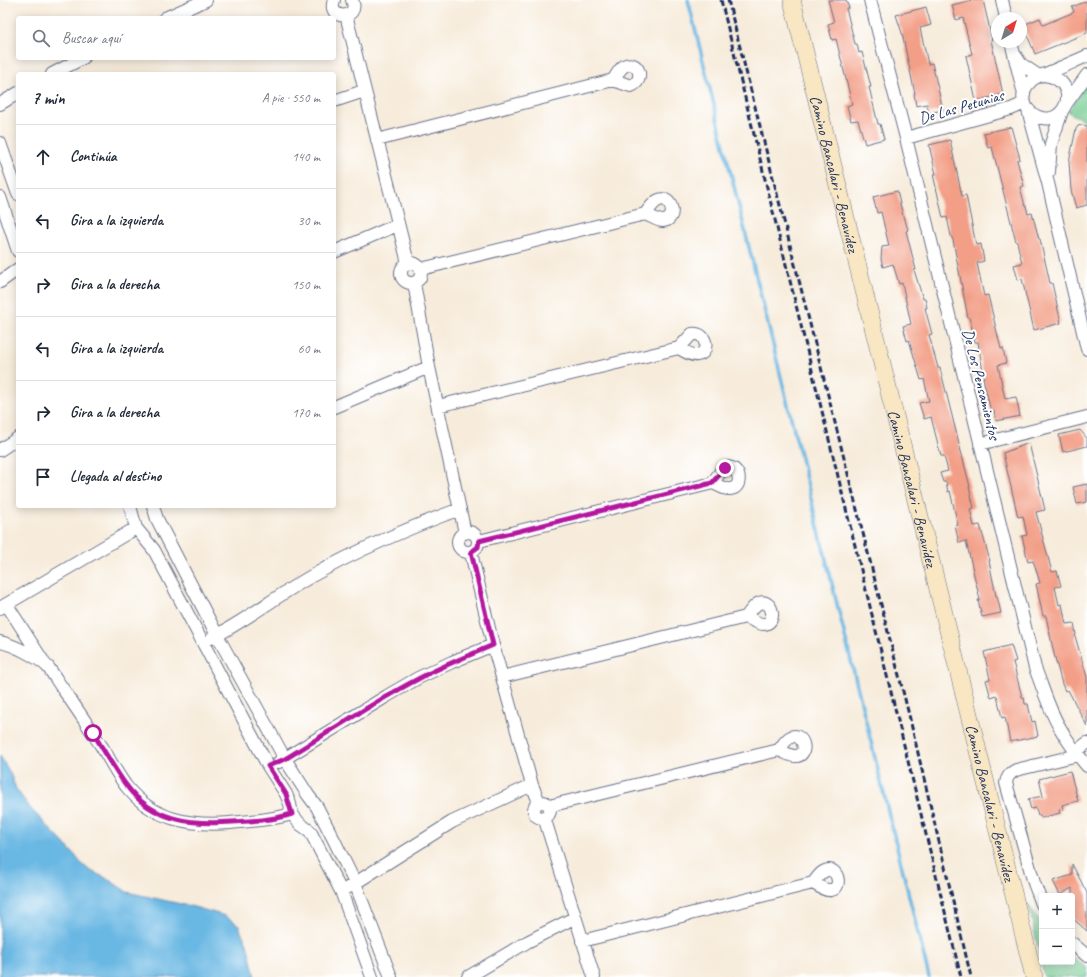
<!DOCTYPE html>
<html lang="es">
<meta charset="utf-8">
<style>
:root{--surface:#fff;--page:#f6f6f7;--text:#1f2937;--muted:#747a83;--line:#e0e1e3}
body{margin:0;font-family:Caveat,sans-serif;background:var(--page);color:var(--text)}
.controls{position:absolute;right:12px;bottom:12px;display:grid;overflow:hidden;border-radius:4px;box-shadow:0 2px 10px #0003}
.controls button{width:36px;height:36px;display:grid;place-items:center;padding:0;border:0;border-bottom:1px solid var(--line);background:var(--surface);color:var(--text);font:20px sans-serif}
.compass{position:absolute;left:991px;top:12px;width:36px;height:36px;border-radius:50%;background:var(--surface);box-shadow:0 2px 10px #0003;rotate:38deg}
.stop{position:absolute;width:12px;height:12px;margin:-9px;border:3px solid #b5179e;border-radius:50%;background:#fff}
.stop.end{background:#b5179e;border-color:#fff;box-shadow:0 1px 4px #0008}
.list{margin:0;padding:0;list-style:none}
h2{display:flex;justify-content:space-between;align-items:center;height:52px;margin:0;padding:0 16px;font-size:17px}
h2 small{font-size:13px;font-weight:400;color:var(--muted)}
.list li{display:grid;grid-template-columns:26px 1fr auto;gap:12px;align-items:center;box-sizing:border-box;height:64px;padding:0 16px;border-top:1px solid var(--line)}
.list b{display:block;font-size:15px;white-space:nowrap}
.list em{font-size:13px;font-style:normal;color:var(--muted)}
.icon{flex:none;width:22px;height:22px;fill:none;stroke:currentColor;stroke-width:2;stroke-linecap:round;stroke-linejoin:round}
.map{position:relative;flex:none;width:1087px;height:977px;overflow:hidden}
.search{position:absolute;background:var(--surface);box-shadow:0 2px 10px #0003;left:16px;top:16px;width:320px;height:44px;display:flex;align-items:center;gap:10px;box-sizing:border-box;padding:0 14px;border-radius:4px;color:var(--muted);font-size:15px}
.panel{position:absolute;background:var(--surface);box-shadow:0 2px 10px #0003;left:16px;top:72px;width:320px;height:436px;border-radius:4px}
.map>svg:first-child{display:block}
.green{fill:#73cb91;stroke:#477d78}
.water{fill:#69b7e3;stroke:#4273a0}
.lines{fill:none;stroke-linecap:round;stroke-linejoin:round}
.stream{stroke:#69b7e3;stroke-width:3.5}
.building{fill:#f39f87}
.minor-casing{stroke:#68718a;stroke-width:14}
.secondary-casing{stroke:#68718a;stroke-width:18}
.minor{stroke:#fff;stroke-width:12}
.secondary{stroke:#f9e7c3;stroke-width:17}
.rail{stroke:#1b2f5e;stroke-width:3;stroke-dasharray:6 3;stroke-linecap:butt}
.route{stroke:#b5179e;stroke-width:5}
.labels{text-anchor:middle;stroke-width:4;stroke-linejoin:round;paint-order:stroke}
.street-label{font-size:16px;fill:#1b2f5e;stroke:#fff}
</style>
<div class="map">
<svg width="1087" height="977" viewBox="0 0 1087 977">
<rect width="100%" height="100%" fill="#fff"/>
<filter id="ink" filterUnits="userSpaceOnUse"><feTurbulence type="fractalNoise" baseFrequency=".025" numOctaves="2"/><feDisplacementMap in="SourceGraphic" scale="8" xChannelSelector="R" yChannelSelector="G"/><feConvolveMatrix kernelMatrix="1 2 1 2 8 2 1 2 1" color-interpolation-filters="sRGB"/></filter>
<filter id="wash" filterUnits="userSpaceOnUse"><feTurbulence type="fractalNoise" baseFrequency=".012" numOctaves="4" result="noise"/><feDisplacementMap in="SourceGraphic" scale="16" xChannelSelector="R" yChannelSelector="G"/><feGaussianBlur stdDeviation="0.9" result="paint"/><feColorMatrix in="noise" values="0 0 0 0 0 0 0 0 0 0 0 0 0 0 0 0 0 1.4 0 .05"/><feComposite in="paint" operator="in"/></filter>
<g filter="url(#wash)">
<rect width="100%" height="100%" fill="#f7ecdb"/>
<path class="green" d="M1087 83V122L1068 112Z
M1029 906 1042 924V962H1072V957L1087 968V977H1044Z"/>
<path class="water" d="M0 756 10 773 16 789 31 809 74 854 80 862 89 870 108 879 127 892 194 907 215 913 225 916 239 925 241 932 247 943 255 977H0Z"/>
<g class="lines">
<path class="stream" d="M688 0 929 977"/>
</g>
<g id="blocks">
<path class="building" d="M828 0H846L849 8H846L855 44H857L859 53 862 52 871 87H869L878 124H880L884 139 865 144 858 120 851 121 847 106 852 104 836 39 832 40 828 24 834 22Z
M973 0H983L992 39 991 40 1003 94 976 101 966 56 972 54 963 18 956 20 952 5Z
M1087 1V33L1035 54 1023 25 1040 18 1043 25 1074 12 1072 7Z
M926 7 931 25 920 28 928 64 932 63 943 110 929 113 927 104 916 106 914 94H915L902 33 896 15Z
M1082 125 1087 126V205L1076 208 1071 190 1069 162 1076 129 1078 126Z
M1011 127 1020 159 1017 160 1024 186 1020 187 1025 206H1026L1028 214 1032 213 1039 239H1040L1050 283H1052L1061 323 1034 330 1022 279 1018 280 1014 265 1022 263 1017 242H1016L992 147 988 148 984 133Z
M950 140 962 196 966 195 976 245 981 244 984 261 977 263 984 296 988 295 1001 349 1003 348 1006 363 998 365 1005 399 1016 397 1020 416 996 421 994 411 991 412 983 378H984L978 342H975L969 317 968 318 953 240 951 236 947 217 943 218 933 174H936L929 145Z
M897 191 904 220H905L908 230 906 231 916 270H914L923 299 925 298 927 308H925L932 334 929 335 938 368H940L970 487H969L974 508 970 509 974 526 980 525 990 561H989L996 596H997L1001 613 982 617 978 600H980L966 541 959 543 955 526 958 525 950 491 948 492 946 482H943L940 473 948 471 944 456H941L931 417 924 419 919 403 929 401 924 379 921 380 909 340 907 341 903 326 911 324 902 283 899 284 893 264 883 267 881 259 882 247 889 246 881 212 877 213 873 197Z
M1080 430 1087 438V446L1063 452 1059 435Z
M1029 443 1045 510 1036 512 1052 572 1057 571 1061 586 1055 587 1059 605 1062 604 1066 624 1074 623 1076 635 1075 636 1087 677V726L1068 690 1065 691 1062 684 1054 654 1046 616H1043L1036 584 1040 583 1035 566 1033 561 1028 562 1022 536 1027 535 1023 516 1018 517 1003 453Z
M1087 484V502L1077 504 1073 487Z
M1011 645 1016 661 1013 662 1022 697H1024L1025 704H1028L1032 722 1035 721 1038 736 1010 742 1005 717 1002 718 997 696 991 698 986 680 990 679 984 652Z
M1070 771 1078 801 1062 805 1063 809 1059 810 1060 813 1041 818 1040 815H1038L1036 808 1031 809 1028 799 1043 796 1039 779Z
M1072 864 1087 893V931L1072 918V888L1060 895 1053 881 1072 875Z"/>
</g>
</g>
<g filter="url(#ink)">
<use href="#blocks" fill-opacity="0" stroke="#68718a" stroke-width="1"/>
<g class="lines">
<defs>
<path id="minor" d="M334 0C326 21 361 20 352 0
M870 0 906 138 1035 668C1043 688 1049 710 1060 728 1068 742 1077 754 1087 766
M1002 0 1006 18
M346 15 408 263
M165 18 206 0
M1011 42 1024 94
M1015 55 1021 64 1039 76
M52 74 83 58
M1044 75C1054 76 1062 80 1066 90 1068 96 1067 103 1064 108 1048 135 1006 104 1031 81 1036 76 1044 75 1050 72 1063 67 1075 61 1087 56
M334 101 364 91
M0 104 18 93
M1066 104 1087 75
M1028 110 1048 183 1087 349
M906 138 1011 109 1025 103
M377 140 613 80 631 86C646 80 638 60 626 65 620 67 617 75 613 80
M0 143 18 194
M1049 172 1051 144 1062 111
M0 197 18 251
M334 252 397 225
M401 273a10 10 0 1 1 20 0a10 10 0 1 1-20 0Z
M421 269 645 214C649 210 653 202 659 200 672 195 678 220 663 221 657 221 651 216 645 214
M0 282 18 269
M414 283 429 367 465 533
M438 406 679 348C684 351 691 356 697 355 710 354 708 332 692 334L679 348
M334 407 429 367
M980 444 1087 417
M0 450 18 438
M130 506 136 528 154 550 268 766 286 794 290 804 292 814 300 824 310 831 341 891 372 977
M153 506 157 519 217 635 285 759 308 795 317 807 335 842 355 883 391 977
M458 542a10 10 0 1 1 20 0a10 10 0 1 1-20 0Z
M479 541 713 483C718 485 725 490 730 489 745 488 739 463 725 468 720 471 716 478 713 483
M471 553 493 645 532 785 539 802
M7 605 43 661
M0 608 136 528
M212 638C246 620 277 596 310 577 358 550 408 528 460 509
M0 642C14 645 38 657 48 667 54 675 59 684 65 692 78 710 90 729 102 747 110 760 117 774 126 786 153 820 189 826 230 823 251 821 272 820 292 814
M502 677 746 617C749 613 754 605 759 603 773 598 778 624 763 624 758 624 751 619 746 617
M1075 752 1087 743
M279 762 387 696 418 678 452 662 493 645
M534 810a8 8 0 1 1 16 0a8 8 0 1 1-16 0Z
M549 806 779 750C784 752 791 757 797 756 810 754 802 729 789 738 785 741 782 746 779 750
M544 817 594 977
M349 887 452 822 532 785
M1042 904 1034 883 1006 783C1007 776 1010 773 1016 770L1078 755
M582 941 813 883C816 880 819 874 823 872 837 863 844 888 831 890 825 891 818 886 813 883
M1072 943 1087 956
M468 977 527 942 574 918"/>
<g id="secondary">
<path id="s1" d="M792 0 1034 977"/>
</g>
</defs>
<use href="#minor" class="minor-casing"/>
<use href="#secondary" class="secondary-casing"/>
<use href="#minor" class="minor"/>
<use href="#secondary" class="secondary"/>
<path class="rail" d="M721 0 961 977
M728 0 909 715 971 977"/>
</g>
</g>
<g class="lines" filter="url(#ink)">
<path class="route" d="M93 733C104 750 114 769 126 785 152 821 191 825 232 822 253 821 273 820 292 814L286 794 268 766 285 759C329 732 372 703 418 679 442 666 468 656 493 645L471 552 478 547 479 541 712 483 725 468"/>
</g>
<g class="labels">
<g class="street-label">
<text transform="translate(961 106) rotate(-16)" y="6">De Las Petunias</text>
<text dy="6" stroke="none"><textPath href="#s1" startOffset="179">Camino Bancalari - Benavídez</textPath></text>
<text transform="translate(982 384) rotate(76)" y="6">De Los Pensamientos</text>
<text dy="6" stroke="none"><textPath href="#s1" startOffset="503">Camino Bancalari - Benavídez</textPath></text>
<text dy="6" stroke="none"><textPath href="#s1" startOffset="827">Camino Bancalari - Benavídez</textPath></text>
</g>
</g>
</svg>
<div class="controls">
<button>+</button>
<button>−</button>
</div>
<svg class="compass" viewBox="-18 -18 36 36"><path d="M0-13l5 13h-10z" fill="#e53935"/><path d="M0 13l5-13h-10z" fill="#747a83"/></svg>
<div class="stop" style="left:93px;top:733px"></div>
<div class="stop end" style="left:725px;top:468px"></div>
<div class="search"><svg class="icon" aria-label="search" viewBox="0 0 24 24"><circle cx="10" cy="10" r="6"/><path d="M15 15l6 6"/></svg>Buscar aquí</div>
<section class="panel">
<h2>7 min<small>A pie · 550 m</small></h2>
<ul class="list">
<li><svg class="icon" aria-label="ahead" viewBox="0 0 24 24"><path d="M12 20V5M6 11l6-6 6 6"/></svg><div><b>Continúa</b></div><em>140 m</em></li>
<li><svg class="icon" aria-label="left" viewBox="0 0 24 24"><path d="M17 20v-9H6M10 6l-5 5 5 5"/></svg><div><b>Gira a la izquierda</b></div><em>30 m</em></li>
<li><svg class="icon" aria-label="right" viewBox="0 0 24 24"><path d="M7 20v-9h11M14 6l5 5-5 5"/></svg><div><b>Gira a la derecha</b></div><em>150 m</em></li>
<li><svg class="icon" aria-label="left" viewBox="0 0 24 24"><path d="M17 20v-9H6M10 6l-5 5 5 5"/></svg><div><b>Gira a la izquierda</b></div><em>60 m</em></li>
<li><svg class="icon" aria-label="right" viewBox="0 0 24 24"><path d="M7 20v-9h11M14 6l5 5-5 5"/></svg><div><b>Gira a la derecha</b></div><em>170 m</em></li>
<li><svg class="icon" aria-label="arrive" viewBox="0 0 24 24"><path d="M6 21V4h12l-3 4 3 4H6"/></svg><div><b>Llegada al destino</b></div></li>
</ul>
</section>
</div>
